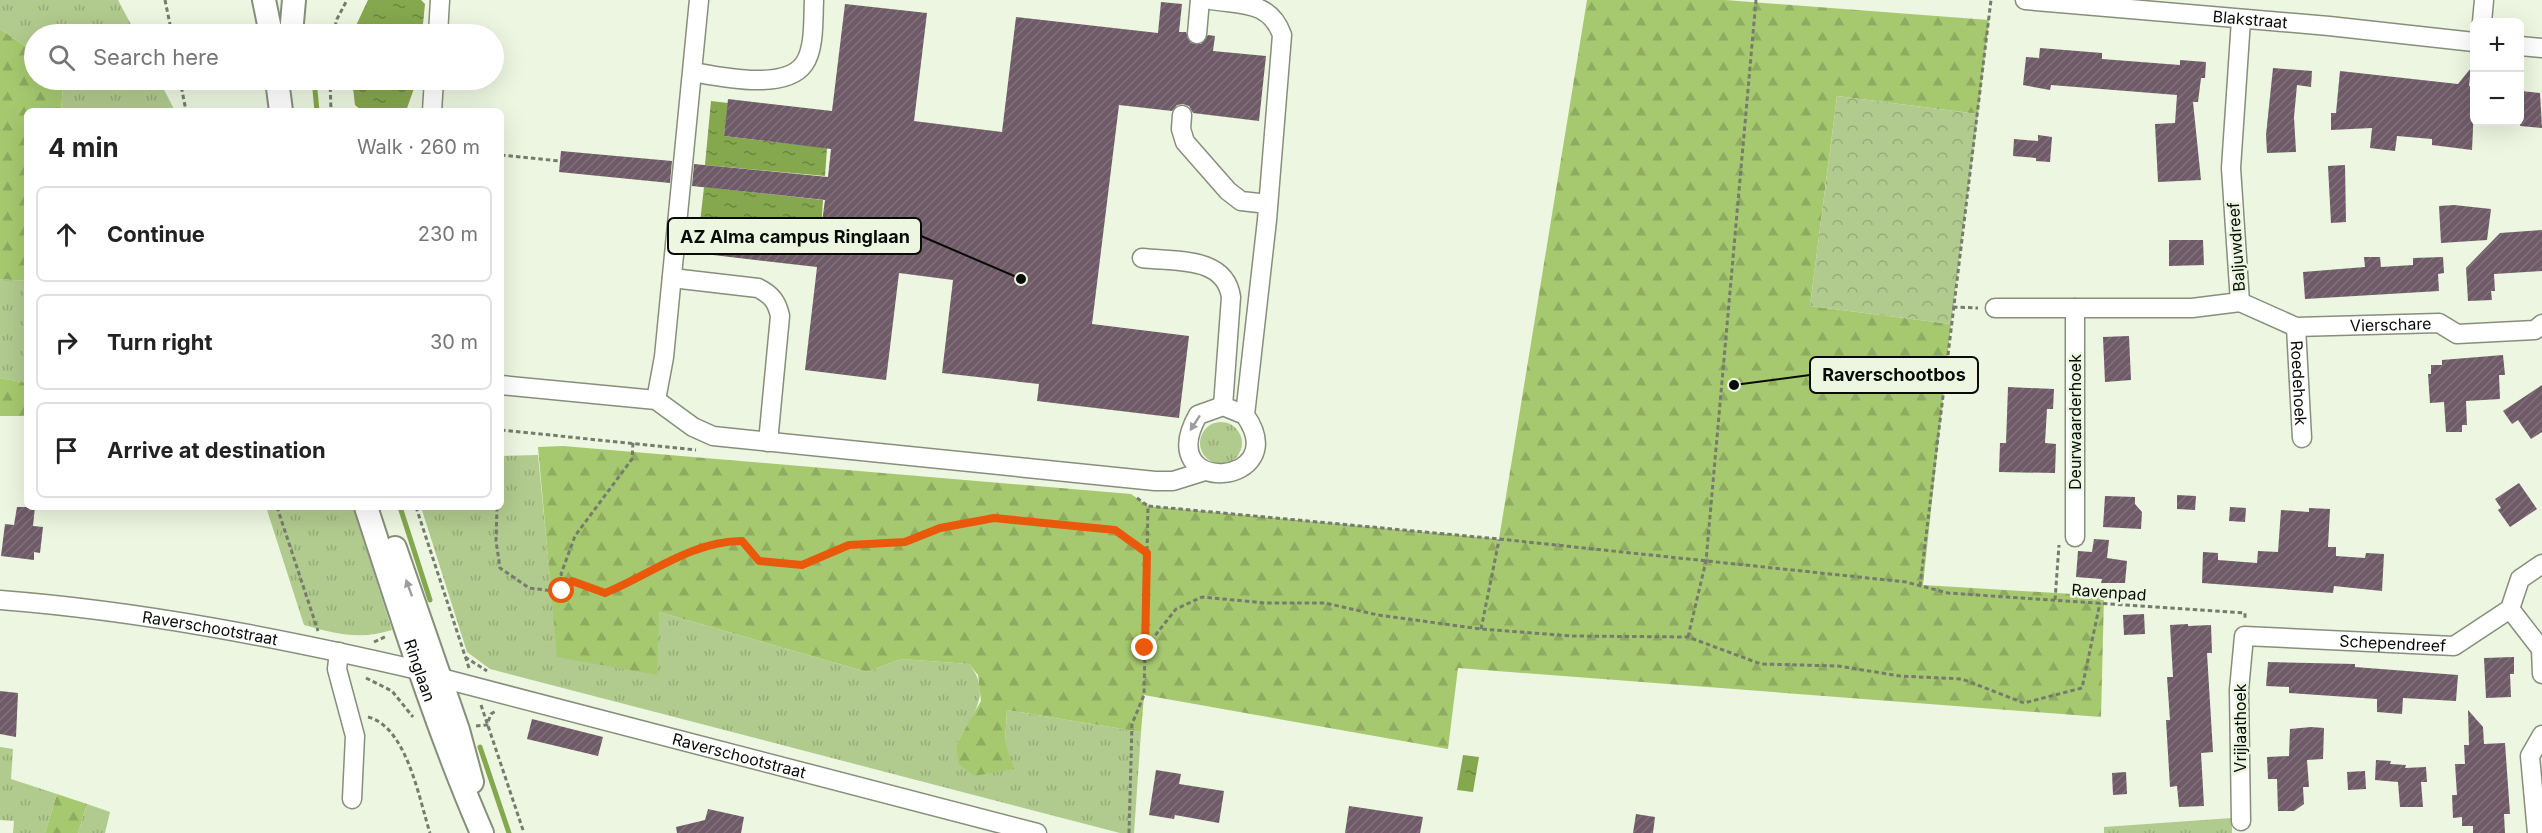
<!DOCTYPE html>
<meta charset="utf-8">
<style>
:root{--surface:#fff;--page:#f6f6f6;--text:#222;--muted:#767676;--line:#e0e0e0}
body{margin:0;font-family:Inter,sans-serif;background:var(--page);color:var(--text)}
.controls{position:absolute;right:18px;top:18px;display:grid;overflow:hidden;border-radius:9px;box-shadow:0 6px 24px #0002}
.controls button{width:54px;height:54px;display:grid;place-items:center;padding:0;border:0;border-bottom:2px solid var(--line);background:var(--surface);color:var(--text);font:30px sans-serif}
.stop{position:absolute;width:18px;height:18px;margin:-14px;border:4px solid #ea580c;border-radius:50%;background:#fff}
.stop.end{background:#ea580c;border-color:#fff;box-shadow:0 2px 6px #0008}
.list{margin:0;padding:0;list-style:none}
h2{display:flex;justify-content:space-between;align-items:center;height:78px;margin:0;padding:0 24px;font-size:26px}
h2 small{font-size:20px;font-weight:400;color:var(--muted)}
.list li{display:grid;grid-template-columns:39px 1fr auto;gap:18px;align-items:center;box-sizing:border-box;height:96px;margin:0 12px 12px;padding:0 12px;border:2px solid var(--line);border-radius:9px}
.list b{display:block;font-size:22px;white-space:nowrap}
.list em{font-size:20px;font-style:normal;color:var(--muted)}
.icon{flex:none;width:33px;height:33px;fill:none;stroke:currentColor;stroke-width:2;stroke-linecap:round;stroke-linejoin:round}
.map{position:relative;flex:none;width:2542px;height:833px;overflow:hidden}
.search{position:absolute;background:var(--surface);box-shadow:0 6px 24px #0002;left:24px;top:24px;width:480px;height:66px;display:flex;align-items:center;gap:15px;box-sizing:border-box;padding:0 21px;border-radius:33px;color:var(--muted);font-size:22px}
.panel{position:absolute;background:var(--surface);box-shadow:0 6px 24px #0002;left:24px;top:108px;width:480px;height:402px;border-radius:9px}
.map>svg:first-child{display:block}
.grass{fill:url(#grass-tufts)}
.forest{fill:url(#forest-firs)}
.park{fill:url(#park-crowns)}
.water{fill:url(#water-ripples)}
.lines{fill:none;stroke-linecap:round;stroke-linejoin:round}
.stream{stroke:#85a74d;stroke-width:5}
.building{fill:url(#building-hatch)}
.minor-casing{stroke:#868f7b;stroke-width:21}
.major-casing{stroke:#868f7b;stroke-width:26}
.path{stroke:#757c6e;stroke-width:3;stroke-dasharray:4.5 3;stroke-linecap:butt}
.minor{stroke:#fff;stroke-width:18}
.major{stroke:#fff;stroke-width:22}
.oneway{fill:#9d9e9b}
.route{stroke:#ea580c;stroke-width:8}
.labels{text-anchor:middle;stroke-width:5;stroke-linejoin:round;paint-order:stroke}
.street-label{font-size:16px;fill:#090c06;stroke:#ecf6e0}
.leader{fill:none;stroke:#090c06;stroke-width:2}
.callout-dot{fill:#090c06;stroke:#ecf6e0;stroke-width:2}
.callout{fill:#ecf6e0;stroke:#090c06;stroke-width:2}
.callout-label{font-size:18px;text-anchor:middle;font-weight:bold;fill:#090c06}
</style>
<div class="map">
<svg width="2542" height="833" viewBox="0 0 2542 833">
<defs>
<pattern id="grass-tufts" width="24" height="20" patternUnits="userSpaceOnUse" patternTransform="scale(1.5)"><rect width="24" height="20" fill="#b1ca8d"/><path d="M3 7l-1-3M5 7V3M7 7l1-3M15 17l-1-3M17 17v-4M19 17l1-3" fill="none" stroke="#97ac78"/></pattern>
<pattern id="forest-firs" width="22" height="20" patternUnits="userSpaceOnUse" patternTransform="scale(1.5)"><rect width="22" height="20" fill="#a6c96f"/><path d="M5 1l3.5 6h-7zM16 11l3.5 6h-7z" fill="#8eab5f"/></pattern>
<pattern id="park-crowns" width="20" height="18" patternUnits="userSpaceOnUse" patternTransform="scale(1.5)"><rect width="20" height="18" fill="#b1ca8d"/><path d="M2 6a3 3 0 1 1 6 0M12 15a3 3 0 1 1 6 0" fill="none" stroke="#97ac78"/></pattern>
<pattern id="water-ripples" width="26" height="14" patternUnits="userSpaceOnUse" patternTransform="scale(1.5)"><rect width="26" height="14" fill="#85a74d"/><path d="M2 4q2-2 4 0t4 0M15 11q2-2 4 0t4 0" fill="none" stroke="#6b863e"/></pattern>
<pattern id="building-hatch" width="6" height="6" patternUnits="userSpaceOnUse" patternTransform="scale(1.5)"><rect width="6" height="6" fill="#6f5b67"/><path d="M-1 1l2-2M0 6l6-6M5 7l2-2" fill="none" stroke="#80727a"/></pattern>
</defs>
<rect width="100%" height="100%" fill="#ecf6e0"/>
<path class="grass" d="M0 0H118L136 34H34V52L0 29Z
M58 80H159L175 111H61L63 87Z
M0 279 27 281V383L0 378Z
M1200 443a21 21 0 1 1 42 0a21 21 0 1 1-42 0Z
M538 455 558 657 659 612 867 672 901 659 969 664C993 693 972 717 956 745L1005 742 1007 710 1141 732 1134 833H1120L490 669 467 652 421 507H501V456Z
M266 507H353L392 630C360 640 336 634 304 625Z
M0 747 13 749 11 779 57 794 45 833H13L14 821 0 820Z
M87 804 110 812 105 833H78Z
M2232 818V833H2104V827Z"/>
<path class="forest" d="M1587 0H1725L1989 20 1978 114 1837 96 1810 306 1951 324 1923 585 2104 596 2101 717 1458 668 1448 749 1144 695 1141 732 1007 710 1005 742 1014 769 974 776 959 764 956 745 981 701 978 675 969 664 901 659 867 672 659 612 657 675 557 657 538 447 563 446 1131 494 1148 506 1499 539Z
M0 29 34 52V80H58L63 87 61 111H27V281L0 279Z
M0 378 27 383V416H0Z
M57 794 87 804 78 833H45Z"/>
<path class="park" d="M1837 96 1978 114 1951 324 1810 306Z"/>
<path class="water" d="M368 0H421L425 4 422 34H352Z
M352 80H417L406 111H362L355 105Z
M711 101 728 103 724 136 827 148 825 176 705 165Z
M704 187 823 200 821 229 718 217 713 251 697 249Z
M1463 755 1479 757 1473 792 1457 790Z"/>
<g class="lines">
<path class="stream" d="M311 27V34
M314 80 317 111
M400 507 430 600
M480 747 509 833"/>
</g>
<path class="building" d="M1161 2 1182 4 1179 32H1186L1191 43 1201 44 1208 35 1215 36 1213 51 1266 56 1259 121 1193 113 1189 106 1183 104 1177 105 1172 111 1119 105 1092 324 1189 336 1179 418 1037 401 1039 384 942 373 953 280 899 273 886 380 805 370 817 267 713 255 717 217 821 229 825 200 692 186 694 164 828 177 831 149 724 136 728 99 832 111 845 4 927 13 914 121 1002 132 1016 17 1158 33Z
M2040 48 2102 53V59L2180 65V60L2206 62 2205 78H2201L2198 102H2193L2201 180 2158 182 2155 124 2175 123 2177 95 2051 85 2050 90 2023 85 2026 57 2039 58Z
M2273 68 2312 71 2311 87 2297 85 2294 117 2296 152 2267 153 2266 135Z
M2471 68 2469 86H2475L2472 150 2432 145V139L2397 136 2395 151 2370 148 2372 128 2331 130V113H2336L2340 71 2458 84Z
M2521 91 2540 93 2542 128 2520 126Z
M2038 135 2052 137 2050 162 2036 161V158L2013 156 2014 139 2038 141Z
M561 151 672 161 670 183 559 172Z
M2345 165 2346 222 2331 223 2328 166Z
M2454 205 2491 209 2487 240 2441 243 2439 206Z
M2542 230V271L2494 274 2495 291H2491L2492 300 2468 301 2466 268 2500 233Z
M2169 240H2203L2204 265 2169 266Z
M2364 257H2380L2381 267 2413 265V258L2443 257 2444 273 2438 274 2439 291 2305 299 2303 272 2365 267Z
M2129 336 2131 380 2105 382 2103 337Z
M2503 355 2505 375H2499L2500 399 2466 401 2467 425H2462V432H2446L2444 402 2430 403 2428 374H2431V365H2442V360Z
M2542 385V432L2531 439 2518 420 2512 424 2503 411Z
M2008 387 2054 389 2053 409H2047L2045 443 2056 444 2055 473 1999 472 2000 443H2006Z
M2519 483 2537 509 2510 527 2498 510 2501 508 2495 499Z
M2177 495 2196 496 2195 510 2177 509Z
M2105 496 2135 497V504L2142 512 2141 529 2103 527Z
M17 507H35L33 526 43 527 40 553 34 552V560L1 556 5 524 14 525Z
M2230 507 2246 508 2245 522 2229 521Z
M2309 508 2330 509 2328 547H2336V556L2365 558 2366 553 2384 554 2382 591 2334 586 2333 593 2202 583 2203 552 2218 553V560L2257 563 2258 551 2278 552 2281 510 2309 512Z
M2094 539 2109 540 2107 558 2127 561 2125 583H2101L2102 579 2076 577 2078 551 2092 552Z
M2144 614 2145 634 2124 635 2123 615Z
M2188 624V626L2211 625 2212 653H2207L2213 752 2201 753 2204 806 2179 807 2177 786 2170 787 2166 720H2170L2167 677H2173L2170 625Z
M2514 657V674H2510L2511 697 2486 698 2484 658Z
M2268 662 2355 664V667L2458 675 2456 701 2403 698 2402 714 2377 712V699L2289 693V687L2266 686Z
M0 691 18 693 16 737 0 734Z
M2468 710 2483 727 2484 744 2505 743 2510 814H2504L2505 833H2473V826H2462V817L2453 818 2452 795H2457L2455 764H2465L2464 745H2469Z
M532 719 603 737 598 756 527 739Z
M2311 727 2324 728 2323 759 2307 760 2309 787H2303L2304 804 2294 811H2278L2277 779H2268L2267 757 2289 756 2290 729Z
M2376 760 2391 761 2390 764 2406 765 2405 768 2426 767 2427 782H2421L2423 807H2400L2398 782 2375 780Z
M1156 770 1181 774 1179 784 1224 791 1219 823 1175 815 1174 819 1149 815Z
M2365 771 2366 789 2348 790 2347 772Z
M2126 772 2127 794 2113 795 2112 773Z
M1349 806 1423 817 1420 833H1345Z
M708 809 744 817 741 833H677L676 827 705 820Z
M1636 814 1655 817 1653 833H1633Z"/>
<g class="lines">
<defs>
<g id="minor">
<path d="M1211 0C1242 5 1270 1 1282 35L1267 220 1245 415C1295 487 1151 498 1198 415L1223 406 1245 415"/>
<path id="s1" d="M2025 0 2329 26 2474 42"/>
<path d="M2482 22 2484 0"/>
<path d="M438 34 440 0"/>
<path d="M1197 34 1200 0"/>
<path d="M2520 46 2542 48"/>
<path d="M693 72C721 77 785 91 804 64 815 49 813 18 814 0"/>
<path d="M432 111 434 80"/>
<path d="M1182 115 1181 129 1185 142 1228 191 1241 201 1268 204"/>
<path d="M1142 258C1176 262 1225 256 1231 297L1223 406"/>
<path d="M672 278 758 288C772 295 777 302 780 316L768 442"/>
<path id="s2" d="M2240 302 2296 327 2439 323 2457 334 2535 330 2542 324"/>
<path d="M1995 308H2192L2240 302 2231 168 2241 20"/>
<path d="M2075 308V537"/>
<path id="s3" d="M2296 327 2302 438"/>
<path d="M501 385 656 400 693 427 713 436 1155 481H1173L1205 471"/>
<path d="M656 400 664 357 699 0"/>
<path id="s4" d="M0 600C141 611 280 638 418 670"/>
<path d="M2510 609 2541 649 2542 674"/>
<path d="M339 652 337 669 355 736 352 799"/>
<path id="s5" d="M441 678 1037 833"/>
<path id="s6" d="M2241 821 2239 690 2244 636 2454 646 2510 609 2520 579 2542 564"/>
<path d="M2537 833 2530 756 2542 735"/>
</g>
<g id="major">
<path d="M264 0 271 34"/>
<path d="M291 34 294 0"/>
<path d="M277 80 281 111"/>
<path id="s7" d="M366 507C402 617 436 727 482 833"/>
<path d="M395 548 458 730 472 782"/>
</g>
</defs>
<use href="#minor" class="minor-casing"/>
<use href="#major" class="major-casing"/>
<path class="path" d="M165 0 172 34
M333 34 337 19 347 0
M180 80 186 111
M330 80 331 111
M501 155 559 161
M1953 307 1978 308
M501 430 696 450
M633 443 632 459 575 536 561 574 563 578 597 592 610 591 703 547 742 541 759 561 802 565 849 545 905 542 940 528 994 518 1115 530 1147 553
M1137 498 1148 506
M277 507 318 631
M416 507 469 668
M497 507 496 541 500 568 529 588 562 592 572 581
M1920 586 1991 0
M2055 600 2059 545
M1481 629 1499 540
M1688 637 1706 561 1756 0
M374 642 387 636
M1146 647 1176 609 1202 597 1265 603H1325L1378 615 1481 629 1571 636 1688 637 1761 664 1838 666 1900 676 1962 679 2024 703 2082 688 2100 603
M465 657 487 671
M366 678 392 691 413 717
M481 705 524 833
M368 717C407 727 419 799 430 833
M476 726 487 725 491 714 497 710
M1129 833 1132 724 1144 695 1148 506 1499 539 1906 582 1948 593 2245 613V619"/>
<use href="#minor" class="minor"/>
<use href="#major" class="major"/>
</g>
<defs><path id="oneway-solid" d="M-6-.8H1V-3.2L6.5 0L1 3.2V.8H-6Z" transform="scale(1.5)"/></defs>
<g class="oneway">
<use href="#oneway-solid" transform="translate(1195 423) rotate(123)"/>
<use href="#oneway-solid" transform="translate(409 588) rotate(-110)"/>
</g>
<g class="lines">
<path class="route" d="M562 591 572 581 605 593C650 575 691 541 742 541L759 561 802 565 849 545 905 542 940 528 994 518 1115 530 1147 553 1145 648"/>
</g>
<g class="labels">
<g class="street-label">
<text dy="6" stroke="none"><textPath href="#s1" startOffset="226">Blakstraat</textPath></text>
<text transform="translate(2236 247) rotate(-94)" y="6">Baljuwdreef</text>
<text dy="6" stroke="none"><textPath href="#s2" startOffset="156">Vierschare</textPath></text>
<text dy="6" stroke="none"><textPath href="#s3" startOffset="56">Roedehoek</textPath></text>
<text transform="translate(2075 422) rotate(-90)" y="6">Deurwaarderhoek</text>
<text transform="translate(2109 592) rotate(4)" y="6">Ravenpad</text>
<text dy="6" stroke="none"><textPath href="#s4" startOffset="212">Raverschootstraat</textPath></text>
<text dy="6" stroke="none"><textPath href="#s6" startOffset="334">Schependreef</textPath></text>
<text dy="6" stroke="none"><textPath href="#s7" startOffset="172">Ringlaan</textPath></text>
<text transform="translate(2240 728) rotate(-90)" y="6">Vrijlaathoek</text>
<text dy="6" stroke="none"><textPath href="#s5" startOffset="308">Raverschootstraat</textPath></text>
</g>
</g>
<path class="leader" d="M1021 279L921 236M1734 385L1810 375"/>
<g class="callout-dot">
<circle cx="1021" cy="279" r="6"/>
<circle cx="1734" cy="385" r="6"/>
</g>
<g class="callout">
<rect x="668" y="218" width="253" height="36" rx="6"/>
<rect x="1810" y="357" width="168" height="36" rx="6"/>
</g>
<g class="callout-label">
<text x="795" y="243">AZ Alma campus Ringlaan</text>
<text x="1894" y="381">Raverschootbos</text>
</g>
</svg>
<div class="controls">
<button>+</button>
<button>−</button>
</div>
<div class="stop" style="left:562px;top:591px"></div>
<div class="stop end" style="left:1145px;top:648px"></div>
<div class="search"><svg class="icon" aria-label="search" viewBox="0 0 24 24"><circle cx="10" cy="10" r="6"/><path d="M15 15l6 6"/></svg>Search here</div>
<section class="panel">
<h2>4 min<small>Walk · 260 m</small></h2>
<ul class="list">
<li><svg class="icon" aria-label="ahead" viewBox="0 0 24 24"><path d="M12 20V5M6 11l6-6 6 6"/></svg><div><b>Continue</b></div><em>230 m</em></li>
<li><svg class="icon" aria-label="right" viewBox="0 0 24 24"><path d="M7 20v-9h11M14 6l5 5-5 5"/></svg><div><b>Turn right</b></div><em>30 m</em></li>
<li><svg class="icon" aria-label="arrive" viewBox="0 0 24 24"><path d="M6 21V4h12l-3 4 3 4H6"/></svg><div><b>Arrive at destination</b></div></li>
</ul>
</section>
</div>
